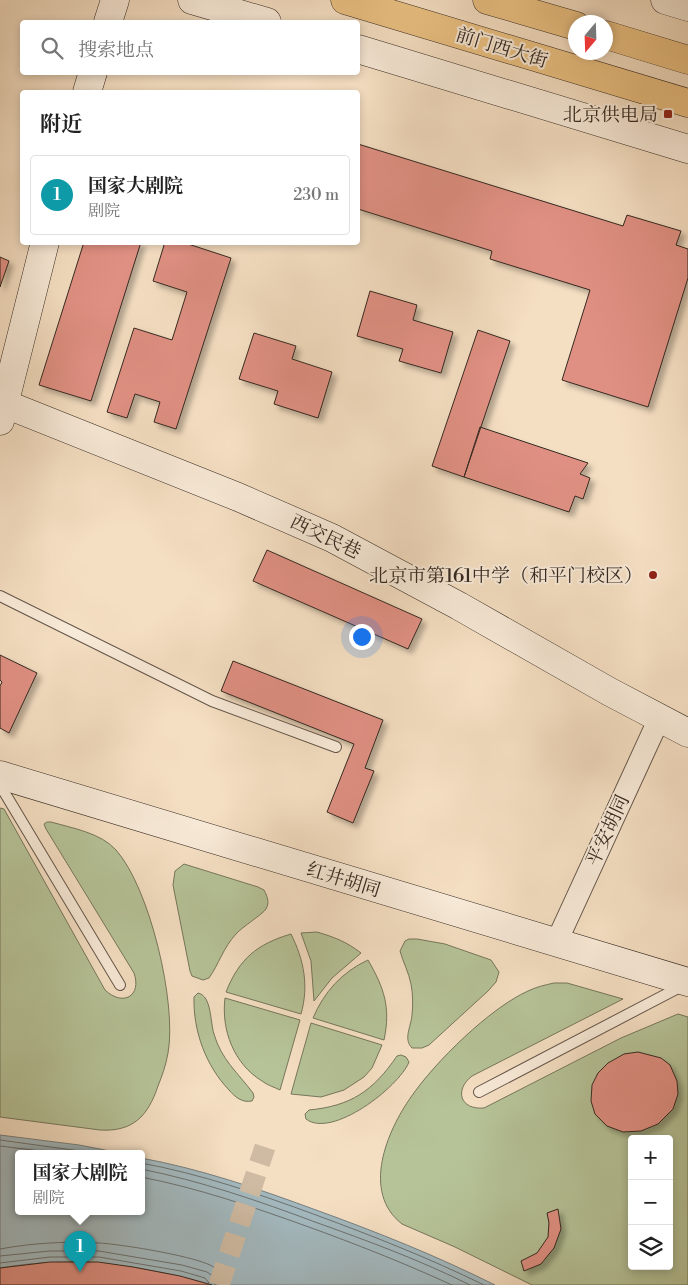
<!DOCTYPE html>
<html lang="zh">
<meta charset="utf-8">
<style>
:root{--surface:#fff;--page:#f6f6f6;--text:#222;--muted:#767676;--line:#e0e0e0;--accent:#8f2418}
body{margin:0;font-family:"Libre Bodoni","Noto Serif SC",serif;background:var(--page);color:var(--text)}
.controls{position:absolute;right:15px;bottom:15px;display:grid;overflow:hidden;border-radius:5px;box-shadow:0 2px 8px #0003}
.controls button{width:45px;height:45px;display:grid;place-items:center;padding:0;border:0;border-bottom:1px solid var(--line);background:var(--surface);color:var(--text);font:25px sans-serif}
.compass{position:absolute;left:568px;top:15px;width:45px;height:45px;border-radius:50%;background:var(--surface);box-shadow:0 2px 8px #0003;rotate:199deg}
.you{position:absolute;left:361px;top:636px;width:18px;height:18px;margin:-12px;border:4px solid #fff;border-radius:50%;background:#1a73e8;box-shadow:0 0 0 8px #1a73e833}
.badge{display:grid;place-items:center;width:32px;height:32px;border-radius:50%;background:var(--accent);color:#fff;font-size:16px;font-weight:700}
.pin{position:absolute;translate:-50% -41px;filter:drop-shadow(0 1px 2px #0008)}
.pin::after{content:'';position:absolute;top:26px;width:18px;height:15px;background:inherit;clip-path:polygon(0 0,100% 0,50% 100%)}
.popup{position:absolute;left:15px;top:1150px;width:130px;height:65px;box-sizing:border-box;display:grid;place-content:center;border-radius:5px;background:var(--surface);filter:drop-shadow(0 1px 4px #0005);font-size:16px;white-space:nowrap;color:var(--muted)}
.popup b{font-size:19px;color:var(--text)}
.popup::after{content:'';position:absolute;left:50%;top:100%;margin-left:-10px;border:10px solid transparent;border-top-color:var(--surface)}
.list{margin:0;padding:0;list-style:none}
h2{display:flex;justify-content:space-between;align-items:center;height:65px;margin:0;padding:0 20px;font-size:21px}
h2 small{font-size:16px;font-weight:400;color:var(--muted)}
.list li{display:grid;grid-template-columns:32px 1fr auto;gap:15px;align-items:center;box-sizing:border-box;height:80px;margin:0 10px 10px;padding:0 10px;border:1px solid var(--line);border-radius:5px}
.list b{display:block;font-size:19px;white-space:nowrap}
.list p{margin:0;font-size:16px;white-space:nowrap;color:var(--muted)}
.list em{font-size:16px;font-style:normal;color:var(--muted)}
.icon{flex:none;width:28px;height:28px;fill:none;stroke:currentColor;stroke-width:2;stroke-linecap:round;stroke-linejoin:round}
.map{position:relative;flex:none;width:688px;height:1285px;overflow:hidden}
.search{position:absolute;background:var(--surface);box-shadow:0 2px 8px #0003;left:20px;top:20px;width:340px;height:55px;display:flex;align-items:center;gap:12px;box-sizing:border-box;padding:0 18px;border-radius:5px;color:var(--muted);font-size:19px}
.panel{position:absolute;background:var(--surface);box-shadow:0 2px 8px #0003;left:20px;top:90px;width:340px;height:155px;border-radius:5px}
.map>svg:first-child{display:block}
.green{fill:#b6c398;stroke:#76765c;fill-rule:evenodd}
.water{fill:#a3b9bf;stroke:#777f80}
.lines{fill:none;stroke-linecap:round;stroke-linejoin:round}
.shore{stroke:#6c7170;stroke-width:1}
.building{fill:#e09083;stroke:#352921;filter:url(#shadow)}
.street-tunnel{stroke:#cfbba3;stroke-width:21;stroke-dasharray:21 11;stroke-linecap:butt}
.lane-casing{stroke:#65564a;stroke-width:12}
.street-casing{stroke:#65564a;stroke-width:23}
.secondary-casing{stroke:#352921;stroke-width:29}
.primary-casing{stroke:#352921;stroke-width:29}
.lane{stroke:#f8ead8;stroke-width:10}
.street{stroke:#f8ead8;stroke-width:21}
.secondary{stroke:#f8ead8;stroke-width:28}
.primary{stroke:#eac082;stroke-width:28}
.poi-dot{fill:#8f2418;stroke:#f8ead8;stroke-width:2}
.labels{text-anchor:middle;stroke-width:4;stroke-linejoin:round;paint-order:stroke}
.street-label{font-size:19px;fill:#352921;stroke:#f8ead8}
.poi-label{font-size:19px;fill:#352921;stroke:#f8ead8;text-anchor:end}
</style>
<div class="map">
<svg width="688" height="1285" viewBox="0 0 688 1285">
<defs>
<filter id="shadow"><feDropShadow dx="4.5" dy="4.5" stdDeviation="2.5" flood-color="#0004"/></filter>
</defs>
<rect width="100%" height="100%" fill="#f5dfc3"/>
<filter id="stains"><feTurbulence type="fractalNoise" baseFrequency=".004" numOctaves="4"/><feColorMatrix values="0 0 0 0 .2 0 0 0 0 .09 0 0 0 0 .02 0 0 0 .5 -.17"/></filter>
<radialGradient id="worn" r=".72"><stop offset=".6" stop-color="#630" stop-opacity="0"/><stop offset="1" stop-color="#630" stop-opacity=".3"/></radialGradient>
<path class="green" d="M0 808 4 809 105 990C123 1007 142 996 134 973L46 829 44 824 47 822H51C72 828 101 833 116 850 150 888 177 1004 168 1053 166 1065 162 1076 158 1086 148 1116 133 1132 100 1130L0 1117Z
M184 864 258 887 264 890C267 896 270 902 266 909 263 914 242 927 236 934 223 948 219 964 209 978L203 980 192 976 190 971 173 885 175 871Z
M317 932C334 937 347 942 361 953L332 978 314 1001 311 961 301 933Z
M291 934C304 960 309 986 301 1014L226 992C239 959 257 944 291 934Z
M409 939H417L445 944 491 960 499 972 496 982 488 991 429 1045 422 1048H412C403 1039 411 1027 412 1015 413 1006 413 994 411 984 409 973 403 962 400 951L405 941Z
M368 960C384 988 391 1007 384 1040L313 1018C324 992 342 972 368 960Z
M554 983H567L623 999 472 1076C454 1090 460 1110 484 1108L621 1038 678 1014 688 1017V1285H532L455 1247 402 1224C361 1192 387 1131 411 1097 435 1062 490 1008 528 991 536 987 545 985 554 983ZM632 1139H669V1266H632Z
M198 993C212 996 210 1022 214 1034 221 1059 238 1073 253 1093L254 1097 252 1101C242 1103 235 1097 229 1090 206 1066 193 1031 194 997Z
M225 998 300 1020 280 1090C274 1087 267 1085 262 1081 234 1064 221 1030 225 998Z
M311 1023 382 1045 372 1068 364 1077 344 1090 321 1097 291 1094Z
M401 1055 406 1057 409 1062C399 1087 332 1139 306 1119L305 1114 309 1110C351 1106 373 1091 397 1056Z"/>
<path class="water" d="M0 1135 79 1145 120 1153H19V1211H141V1158C201 1169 259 1189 316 1210 377 1232 437 1256 495 1285H212C141 1265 74 1255 0 1268Z"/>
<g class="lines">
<path class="shore" d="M0 1140 94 1153
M0 1146 57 1153
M141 1163C201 1174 259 1194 316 1215 373 1236 429 1258 484 1285
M141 1169C201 1181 259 1201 315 1222 368 1241 420 1260 470 1285
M141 1177C198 1188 253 1207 306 1226 356 1244 404 1263 452 1285
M0 1249C32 1243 67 1241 99 1243 120 1244 202 1257 215 1268 221 1272 223 1278 223 1285
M0 1256 49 1251H99L182 1265 207 1272 214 1277 215 1285
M0 1263 50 1257H99L181 1271 205 1278 209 1283"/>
</g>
<path class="building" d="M358 144 623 226 627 215 681 231 676 245 688 249V278L648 407 562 380 590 290 490 259 492 251 358 209Z
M84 242H141L91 401 39 385Z
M165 242H182L231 258 176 429 154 422 160 402 135 394 127 418 107 412 134 328 172 340 187 292 153 281Z
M0 257 9 261 0 287Z
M370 291 417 305 413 320 453 332 441 373 399 361 403 349 357 336Z
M478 330 510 341 464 477 432 466Z
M254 333 296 346 292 359 332 372 318 418 274 404 278 391 239 379Z
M480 427 588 463 580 474 590 478 583 499 575 496 569 512 464 477Z
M267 550 422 619 408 649 253 581Z
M0 655 37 673 9 733 0 728V686L2 682 0 680Z
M233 661 383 720 365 768 374 771 353 823 327 812 354 744 221 691Z
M638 1052 661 1058 670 1065 677 1081 678 1094 673 1109 658 1124 641 1131 623 1132 607 1126 595 1114 591 1101 592 1085 598 1073 608 1063 624 1054Z
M558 1209 561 1229 554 1248 541 1264 524 1271 521 1261 537 1253 548 1237 549 1223 547 1213Z
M50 1262H98L133 1267 180 1276 212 1285H0V1268Z"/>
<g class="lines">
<path class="street-tunnel" d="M219 1285 265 1147"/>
<defs>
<path id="lane" d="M0 596 212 701 336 747
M0 785 120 985
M479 1092 682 986"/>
<path id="street" d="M556 943 659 719"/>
<path id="secondary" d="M192 0 267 22
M665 0 688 7
M108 22 115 0
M358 49 688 149
M87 92 93 72
M0 402 238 497 332 538 459 606 610 692 688 733
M0 421 45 242
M0 775 688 982"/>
<path id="primary" d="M345 0 688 103
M487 0 576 26
M606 35 688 60"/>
</defs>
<use href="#lane" class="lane-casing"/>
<use href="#street" class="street-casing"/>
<use href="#secondary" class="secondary-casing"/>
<use href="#primary" class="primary-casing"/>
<use href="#lane" class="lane"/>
<use href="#street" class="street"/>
<use href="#secondary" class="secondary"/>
<use href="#primary" class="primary"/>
</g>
<g class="poi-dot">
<rect x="663" y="109" width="10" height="10" rx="2.5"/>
<circle cx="653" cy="575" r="5"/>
</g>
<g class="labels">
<g class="street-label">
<text transform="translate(502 47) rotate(17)" y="7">前门西大街</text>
<text transform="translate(326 536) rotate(26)" y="7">西交民巷</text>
<text transform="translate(607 830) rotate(-65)" y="7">平安胡同</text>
<text transform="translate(344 879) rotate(17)" y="7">红井胡同</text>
</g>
<g class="poi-label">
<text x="658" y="121">北京供电局</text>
<text x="643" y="582">北京市第161中学（和平门校区）</text>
</g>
</g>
<rect width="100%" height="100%" filter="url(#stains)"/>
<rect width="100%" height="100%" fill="url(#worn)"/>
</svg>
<div class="controls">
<button>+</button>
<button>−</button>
<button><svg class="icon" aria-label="layers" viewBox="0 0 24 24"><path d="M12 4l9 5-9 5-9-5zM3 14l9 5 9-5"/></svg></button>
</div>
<svg class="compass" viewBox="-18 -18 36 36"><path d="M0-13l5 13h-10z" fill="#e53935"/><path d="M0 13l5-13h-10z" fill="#767676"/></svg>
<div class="you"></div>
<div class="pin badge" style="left:80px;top:1272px;background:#0f9aa8">1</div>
<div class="popup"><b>国家大剧院</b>剧院</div>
<div class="search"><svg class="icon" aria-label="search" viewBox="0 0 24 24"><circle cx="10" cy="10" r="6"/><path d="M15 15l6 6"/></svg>搜索地点</div>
<section class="panel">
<h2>附近<small></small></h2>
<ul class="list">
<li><span class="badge" style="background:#0f9aa8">1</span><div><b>国家大剧院</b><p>剧院</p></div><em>230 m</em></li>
</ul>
</section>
</div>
